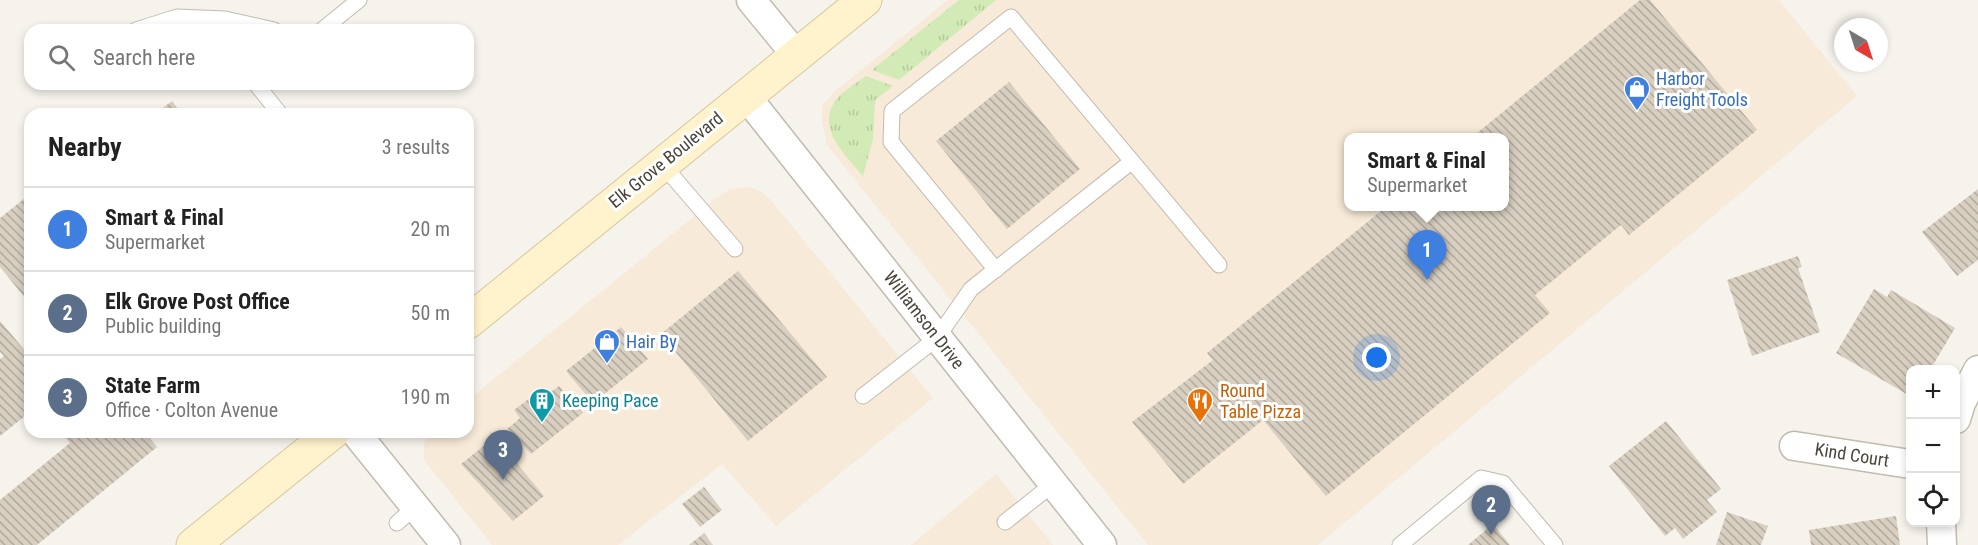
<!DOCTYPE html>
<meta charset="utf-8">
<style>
:root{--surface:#fff;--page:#f6f6f6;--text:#222;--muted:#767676;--line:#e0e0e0;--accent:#db2777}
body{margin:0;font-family:"Roboto Condensed",sans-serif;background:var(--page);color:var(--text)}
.controls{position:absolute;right:18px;bottom:18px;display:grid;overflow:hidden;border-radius:12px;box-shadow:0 3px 9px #0003}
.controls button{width:54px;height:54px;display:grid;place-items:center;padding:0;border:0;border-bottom:2px solid var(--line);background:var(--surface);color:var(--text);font:30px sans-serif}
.compass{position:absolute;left:1834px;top:18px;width:54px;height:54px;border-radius:50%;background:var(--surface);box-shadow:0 3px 9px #0003;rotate:141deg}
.you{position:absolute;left:1377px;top:358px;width:21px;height:21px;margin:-15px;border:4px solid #fff;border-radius:50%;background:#1a73e8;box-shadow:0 0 0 9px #1a73e833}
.badge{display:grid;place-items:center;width:39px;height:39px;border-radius:50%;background:var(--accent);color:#fff;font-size:20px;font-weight:700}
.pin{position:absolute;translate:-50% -50px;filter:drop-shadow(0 2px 3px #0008)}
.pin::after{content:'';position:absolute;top:32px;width:21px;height:18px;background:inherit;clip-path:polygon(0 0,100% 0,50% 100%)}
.popup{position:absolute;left:1344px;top:133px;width:165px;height:78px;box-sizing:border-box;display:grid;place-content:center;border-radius:12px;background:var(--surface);filter:drop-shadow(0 2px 4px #0005);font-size:20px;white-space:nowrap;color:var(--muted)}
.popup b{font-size:22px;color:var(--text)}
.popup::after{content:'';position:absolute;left:50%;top:100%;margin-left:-12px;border:12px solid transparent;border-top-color:var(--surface)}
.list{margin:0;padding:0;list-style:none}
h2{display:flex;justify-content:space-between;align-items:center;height:78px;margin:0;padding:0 24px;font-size:26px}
h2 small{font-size:20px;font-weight:400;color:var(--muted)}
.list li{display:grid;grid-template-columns:39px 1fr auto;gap:18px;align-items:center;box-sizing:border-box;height:84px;padding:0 24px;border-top:2px solid var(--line)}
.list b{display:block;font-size:22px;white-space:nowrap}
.list p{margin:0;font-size:20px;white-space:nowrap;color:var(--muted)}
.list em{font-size:20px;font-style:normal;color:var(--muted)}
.icon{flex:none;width:33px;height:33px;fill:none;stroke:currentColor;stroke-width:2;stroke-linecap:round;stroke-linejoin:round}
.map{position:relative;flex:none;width:1978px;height:545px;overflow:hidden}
.search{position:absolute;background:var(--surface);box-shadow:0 3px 9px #0003;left:24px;top:24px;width:450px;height:66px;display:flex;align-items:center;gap:15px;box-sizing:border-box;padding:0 21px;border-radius:18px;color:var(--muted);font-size:22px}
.panel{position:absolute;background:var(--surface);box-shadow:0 3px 9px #0003;left:24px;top:108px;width:450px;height:330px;border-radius:18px}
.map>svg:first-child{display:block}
.commercial{fill:#f7ead8;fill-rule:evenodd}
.grass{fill:url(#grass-tufts)}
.building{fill:url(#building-back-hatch)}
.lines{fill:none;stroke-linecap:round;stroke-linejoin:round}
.lane-casing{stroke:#c2bbae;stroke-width:17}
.street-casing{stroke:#c2bbae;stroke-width:31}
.secondary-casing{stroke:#d6c79b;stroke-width:35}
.lane{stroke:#fff;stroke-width:15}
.street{stroke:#fff;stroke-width:28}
.secondary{stroke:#fff3cd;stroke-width:33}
.labels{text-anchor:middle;stroke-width:6;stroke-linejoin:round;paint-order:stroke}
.shop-label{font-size:18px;fill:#366cbe;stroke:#fff;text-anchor:start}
.street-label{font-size:18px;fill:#4b4439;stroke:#fff}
.food-label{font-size:18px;fill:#c56008;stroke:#fff;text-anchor:start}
.culture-label{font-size:18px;fill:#0d838f;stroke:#fff;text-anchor:start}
</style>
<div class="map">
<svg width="1978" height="545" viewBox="0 0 1978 545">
<defs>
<pattern id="grass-tufts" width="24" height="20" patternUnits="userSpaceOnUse" patternTransform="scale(1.5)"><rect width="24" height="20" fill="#d2eab5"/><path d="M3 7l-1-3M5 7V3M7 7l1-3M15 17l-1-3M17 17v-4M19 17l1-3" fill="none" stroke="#b6ca9c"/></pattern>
<pattern id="building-back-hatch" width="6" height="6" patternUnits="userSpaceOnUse" patternTransform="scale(1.5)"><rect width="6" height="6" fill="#d8cfc1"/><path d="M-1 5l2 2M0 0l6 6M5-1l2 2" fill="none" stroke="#b1aa9e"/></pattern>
</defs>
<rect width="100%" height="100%" fill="#f6f3ec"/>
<path class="commercial" d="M948 0H1779L1857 96 1318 545H1148L827 145 822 121V106L834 92ZM1349 138H1505V206H1349Z
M745 187 756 189 769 198 933 398 776 526 722 464 618 545H492L424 460V443L430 432H468V400L718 197 730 189Z
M996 474 1053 545H911Z"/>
<path class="grass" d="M959 0H996L899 80 872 70Z
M866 76 893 86 875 100 873 139 863 176C846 155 814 127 837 99 844 90 857 83 866 76Z"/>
<path class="building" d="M1640 0H1650L1757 130 1629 235 1621 225 1535 295 1550 313 1326 496 1263 420 1183 484 1132 422 1213 360 1207 353 1387 206H1505V138H1471Z
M1009 82 1080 169 1007 229 936 141Z
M172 101 182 114H155Z
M1978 189V260L1957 276 1922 232Z
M30 194V304L0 267V218Z
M1798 256 1802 267 1798 268 1820 332 1752 356 1727 280Z
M738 271 827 377 748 441 661 334Z
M1874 289 1887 297 1891 290 1955 328 1930 370H1910V396L1836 353Z
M0 321 28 354 30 353V412L0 436V359L4 356 0 352Z
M621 327 648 359 593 403 566 371Z
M559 386 583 413 531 454 507 429 520 418 514 410 542 389 547 395Z
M1666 421 1721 489 1707 500 1717 512 1683 539 1675 528 1665 536 1609 466Z
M61 432H91L93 435 97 432H145L157 447 37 545H0V500L70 443Z
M495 437 544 496 513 521 461 464Z
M704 487 722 510 700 527 682 504Z
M1727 512 1768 526 1761 545H1716Z
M1896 516 1900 545H1811L1809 530Z
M1493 524 1510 545H1468Z
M704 533 713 545H689Z"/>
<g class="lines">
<defs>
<path id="lane" d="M136 30 177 17 225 19 274 30
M322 30 359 0
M256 84 280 114
M662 164 735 249
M996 270 891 142 892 111 1011 17 1219 265
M863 396 937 338 971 289 1131 162
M1005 522 1053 484
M397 523 415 507
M1400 545 1481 478 1503 483 1555 545"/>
<path id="street" d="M751 0 797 56
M746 96 1102 545
M1956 419 1961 403 1978 370
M355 432 446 545
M1794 446 1910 464
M1941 522 1942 545"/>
<path id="secondary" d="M468 322 865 0
M193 545 333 432"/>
</defs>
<use href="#lane" class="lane-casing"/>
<use href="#street" class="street-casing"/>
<use href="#secondary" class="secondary-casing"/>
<use href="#lane" class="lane"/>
<use href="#street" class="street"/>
<use href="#secondary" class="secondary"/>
</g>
<defs>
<symbol id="shop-pin" viewBox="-11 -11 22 30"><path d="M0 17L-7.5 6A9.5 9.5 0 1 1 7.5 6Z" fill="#3f7fe0" stroke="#fff"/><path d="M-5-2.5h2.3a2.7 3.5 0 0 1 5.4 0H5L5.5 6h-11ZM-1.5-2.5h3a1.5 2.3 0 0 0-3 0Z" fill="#fff"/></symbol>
<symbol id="building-pin" viewBox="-11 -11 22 30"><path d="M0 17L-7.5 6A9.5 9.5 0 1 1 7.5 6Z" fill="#0f9aa8" stroke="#fff"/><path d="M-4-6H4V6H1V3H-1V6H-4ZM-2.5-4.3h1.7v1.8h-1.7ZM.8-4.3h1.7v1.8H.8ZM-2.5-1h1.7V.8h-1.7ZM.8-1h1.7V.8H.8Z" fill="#fff"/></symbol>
<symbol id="restaurant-pin" viewBox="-11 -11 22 30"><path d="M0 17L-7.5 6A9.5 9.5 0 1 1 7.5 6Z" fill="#e8710a" stroke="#fff"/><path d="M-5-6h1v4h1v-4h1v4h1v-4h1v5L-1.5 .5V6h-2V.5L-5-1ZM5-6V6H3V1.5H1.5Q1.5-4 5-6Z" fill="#fff"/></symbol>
</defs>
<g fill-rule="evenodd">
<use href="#shop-pin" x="1622" y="74" width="30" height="40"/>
<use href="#shop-pin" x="592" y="327" width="30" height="40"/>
<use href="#building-pin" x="527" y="386" width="30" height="40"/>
<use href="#restaurant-pin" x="1185" y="386" width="30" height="40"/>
</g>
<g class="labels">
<g class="shop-label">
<text x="1656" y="85">Harbor<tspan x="1656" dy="21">Freight Tools</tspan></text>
<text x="626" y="348">Hair By</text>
</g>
<g class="street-label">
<text transform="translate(666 160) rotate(-39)" y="6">Elk Grove Boulevard</text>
<text transform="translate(924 320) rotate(52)" y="6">Williamson Drive</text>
<text transform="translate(1852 455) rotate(9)" y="6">Kind Court</text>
</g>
<g class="food-label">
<text x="1220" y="397">Round<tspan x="1220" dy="21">Table Pizza</tspan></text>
</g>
<g class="culture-label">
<text x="562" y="407">Keeping Pace</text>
</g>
</g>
</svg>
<div class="controls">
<button>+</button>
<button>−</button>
<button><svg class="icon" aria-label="locate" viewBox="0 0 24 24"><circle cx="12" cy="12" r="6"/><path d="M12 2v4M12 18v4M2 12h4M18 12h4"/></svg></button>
</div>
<svg class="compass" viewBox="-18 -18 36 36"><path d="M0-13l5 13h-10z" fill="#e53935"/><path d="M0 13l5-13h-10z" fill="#767676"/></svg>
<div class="you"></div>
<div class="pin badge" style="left:1427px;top:280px;background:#3f7fe0">1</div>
<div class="popup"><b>Smart &amp; Final</b>Supermarket</div>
<div class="pin badge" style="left:1491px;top:535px;background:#5c6f8a">2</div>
<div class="pin badge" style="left:503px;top:480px;background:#5c6f8a">3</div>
<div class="search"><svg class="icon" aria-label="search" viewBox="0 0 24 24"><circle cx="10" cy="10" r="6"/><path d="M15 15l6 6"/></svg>Search here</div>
<section class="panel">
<h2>Nearby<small>3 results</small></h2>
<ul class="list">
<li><span class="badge" style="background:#3f7fe0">1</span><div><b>Smart &amp; Final</b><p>Supermarket</p></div><em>20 m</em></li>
<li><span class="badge" style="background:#5c6f8a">2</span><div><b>Elk Grove Post Office</b><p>Public building</p></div><em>50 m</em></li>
<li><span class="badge" style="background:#5c6f8a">3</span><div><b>State Farm</b><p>Office · Colton Avenue</p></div><em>190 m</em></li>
</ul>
</section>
</div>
